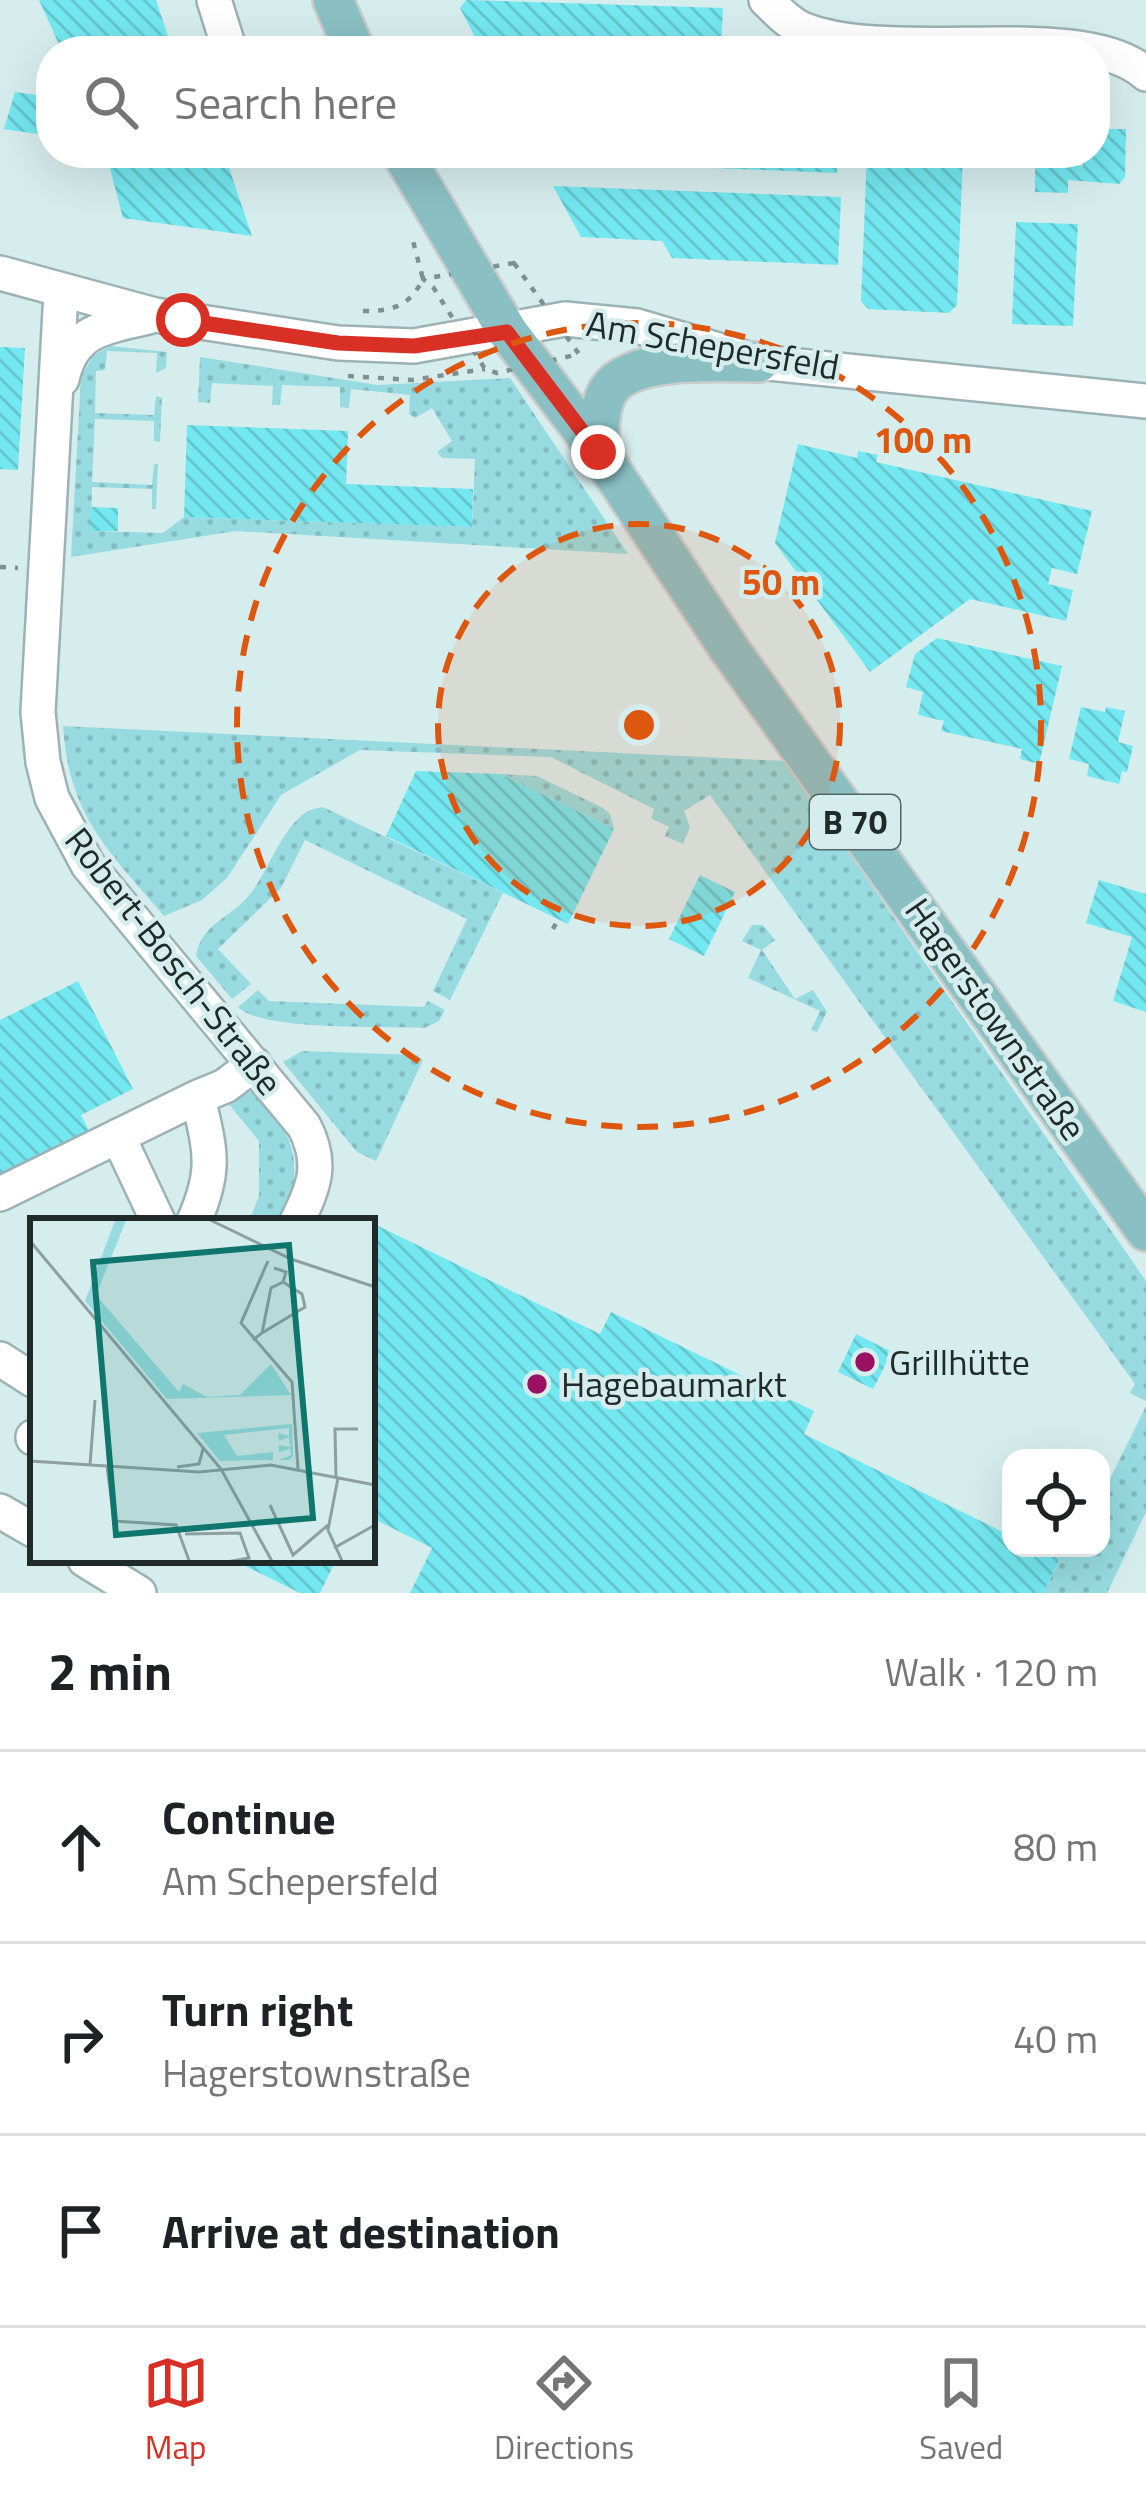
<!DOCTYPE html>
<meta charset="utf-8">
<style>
:root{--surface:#fff;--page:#f6f6f6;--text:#202124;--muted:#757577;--line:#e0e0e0;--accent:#d93025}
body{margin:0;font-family:"Titillium Web",sans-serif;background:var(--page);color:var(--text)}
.controls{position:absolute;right:36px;bottom:36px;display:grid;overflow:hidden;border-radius:24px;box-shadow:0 12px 48px #0002}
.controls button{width:108px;height:108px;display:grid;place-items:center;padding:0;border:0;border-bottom:3px solid var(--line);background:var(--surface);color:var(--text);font:60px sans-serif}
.stop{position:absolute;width:36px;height:36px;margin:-27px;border:9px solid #d93025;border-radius:50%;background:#fff}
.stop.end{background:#d93025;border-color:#fff;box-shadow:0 3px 12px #0008}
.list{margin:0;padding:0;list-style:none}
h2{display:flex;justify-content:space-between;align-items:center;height:156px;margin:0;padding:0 48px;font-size:51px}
h2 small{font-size:39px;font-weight:400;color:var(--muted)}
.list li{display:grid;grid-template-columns:78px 1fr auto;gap:36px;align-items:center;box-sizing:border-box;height:192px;padding:0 48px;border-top:3px solid var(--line)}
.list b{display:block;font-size:45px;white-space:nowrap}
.list p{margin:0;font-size:39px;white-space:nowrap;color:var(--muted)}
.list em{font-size:39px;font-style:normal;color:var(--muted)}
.icon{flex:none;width:66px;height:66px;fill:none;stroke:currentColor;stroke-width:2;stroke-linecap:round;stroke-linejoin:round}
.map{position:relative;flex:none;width:1146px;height:1593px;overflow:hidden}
.search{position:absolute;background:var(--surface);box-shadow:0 12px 48px #0002;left:36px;right:36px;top:36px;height:132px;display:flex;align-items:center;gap:30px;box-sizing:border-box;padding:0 42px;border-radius:48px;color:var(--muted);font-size:45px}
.sheet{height:732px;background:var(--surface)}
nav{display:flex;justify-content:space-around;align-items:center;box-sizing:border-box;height:168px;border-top:3px solid var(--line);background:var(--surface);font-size:33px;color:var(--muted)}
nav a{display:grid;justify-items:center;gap:6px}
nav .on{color:var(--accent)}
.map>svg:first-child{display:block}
.grass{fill:url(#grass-dots)}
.building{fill:url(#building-back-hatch)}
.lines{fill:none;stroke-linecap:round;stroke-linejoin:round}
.minor-casing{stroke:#9db2b4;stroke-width:38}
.major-casing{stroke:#cacccc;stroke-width:44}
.path{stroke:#809090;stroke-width:4.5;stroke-dasharray:6 9;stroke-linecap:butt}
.minor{stroke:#fff;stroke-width:33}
.major{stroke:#8ac0c4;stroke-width:39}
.route{stroke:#d93025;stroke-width:15}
.ring{fill:none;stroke:#de570e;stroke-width:6;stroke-dasharray:21 15}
.poi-dot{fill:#9a1162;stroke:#d6edee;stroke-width:4.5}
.labels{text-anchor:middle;stroke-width:9;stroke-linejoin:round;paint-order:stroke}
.shield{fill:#d6edee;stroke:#576465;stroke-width:3}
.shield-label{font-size:33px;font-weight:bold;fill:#212a2a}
.street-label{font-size:36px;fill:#212a2a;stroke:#d6edee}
.poi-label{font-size:36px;fill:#212a2a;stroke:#d6edee;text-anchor:start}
.inset-road{fill:none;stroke:#8e9fa0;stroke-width:3}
.view{fill:#0f766e;fill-opacity:0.15;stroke:#0f766e;stroke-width:6}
.inset-edge{fill:none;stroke:#212a2a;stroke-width:6}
.centre{fill:#de570e;stroke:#d6edee;stroke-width:6}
.ring-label{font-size:36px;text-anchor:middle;font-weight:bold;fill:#de570e;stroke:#d6edee;stroke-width:9;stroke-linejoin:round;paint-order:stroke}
</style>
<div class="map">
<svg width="1146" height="1593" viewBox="0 0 1146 1593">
<defs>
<pattern id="grass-dots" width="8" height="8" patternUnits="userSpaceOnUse" patternTransform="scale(3)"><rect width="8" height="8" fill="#97dbe0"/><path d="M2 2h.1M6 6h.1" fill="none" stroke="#82bcc0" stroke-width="1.8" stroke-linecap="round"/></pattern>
<pattern id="building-back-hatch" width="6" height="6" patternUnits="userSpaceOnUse" patternTransform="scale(3)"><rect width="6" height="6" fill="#74e8f0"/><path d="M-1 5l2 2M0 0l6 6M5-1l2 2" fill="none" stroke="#64c7ce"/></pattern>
</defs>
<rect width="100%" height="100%" fill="#d6edee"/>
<path class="grass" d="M110 346 167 352 166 368 156 373 157 353 107 351 105 370 96 371 95 413 154 415 156 396 162 398 160 442 154 441V421L95 419 92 482 152 485 154 464H158L156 509H152V489L92 487 91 531 163 533 184 517 472 527 475 459 442 458 437 452 452 441 432 408 415 418 409 414 410 395 351 389 349 408 340 407V387L282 385 280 405H272L273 386 212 383 210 403 198 402 200 357 378 385 510 378 628 554 236 531 71 557 81 377 93 356Z
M63 726 785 761 1146 1281V1401L1130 1393 1135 1384 710 795 684 811 690 827 683 844 665 836 669 827 651 818 654 809 551 757 360 750 281 795 227 878 202 900 164 916C108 850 69 817 63 726Z
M500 774 537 776 603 808 610 814 614 829Z
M323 807 503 893 450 1000 433 991 467 919 305 840 281 888 218 949 251 984 232 999 196 956C200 927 226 919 245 900 267 876 275 842 298 819 305 811 312 809 323 807Z
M752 925H763L775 940 762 950 795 999 813 990 827 1012 817 1032 811 1030 820 1011 748 978 761 950 742 941Z
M258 990 269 1001 424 1007 428 1001 445 1010 439 1021 424 1028C386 1026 261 1031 238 1007Z
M302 1051 417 1055 423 1060 376 1161 357 1152 283 1062Z
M255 1086C293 1136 306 1160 283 1221H249L259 1196V1141L227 1102Z
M1146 1406V1512L1107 1593H1043L1060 1560 1051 1555 1054 1548H1101V1497Z"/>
<path class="building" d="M39 0H156L173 51H62Z
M466 0 723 8 721 51H482L460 8Z
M15 92 51 97V136L4 129Z
M1101 129H1126L1125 177 1119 184 1068 180V193L1035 192V155L1069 153V165L1083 166V153H1095L1101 145Z
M88 153H224L252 236 123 218 107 157 91 163Z
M534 153H838L837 173 539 161Z
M867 153H963L957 305 949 313 868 309 861 301Z
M553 186 841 197 838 265 672 258 662 241 581 237Z
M1016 222 1078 224 1073 326 1012 324Z
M0 347 25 348 18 470 0 469Z
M187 425 348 431 346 484 473 489 472 527 184 517Z
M798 444 857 458 858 451 878 455 876 462 1092 511 1077 574 1052 568 1048 584 1073 590 1066 621 970 599 870 672 775 543Z
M91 507 118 508V531H90Z
M937 638 1062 666 1039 764 1020 759 1022 749 941 731 944 721 918 715 923 692 906 687 915 654Z
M1081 707 1105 712 1106 707 1125 711 1118 742 1133 746 1127 772 1122 771 1119 784 1087 776 1089 764 1069 759Z
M416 771 500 774 614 829 568 924 386 836Z
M700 875 735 892 704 956 669 939Z
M1099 880 1146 894V1012L1113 1001 1132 937 1086 923Z
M78 981 133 1089 81 1115 104 1160 0 1212V1020Z
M372 1223 600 1334 611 1312 814 1411 804 1434 1011 1536V1548H1036L1060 1559 1043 1593H410L432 1548 372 1518Z
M856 1334 892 1352 873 1389 838 1372Z
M233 1560H336L320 1593H300Z"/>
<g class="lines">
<defs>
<path id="minor" d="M214 0 230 51
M766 0C777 10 788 23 802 29 891 66 1083 17 1146 74
M0 273 155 315 338 343 414 346 565 319 637 326 759 362 1146 401
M61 292 38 712 43 762 52 798 88 865 304 1126C323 1162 315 1186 297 1221
M62 379C73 329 104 328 148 317
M118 1136 158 1221
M0 1194 198 1097
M194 1221C217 1169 210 1150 198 1097L225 1086 254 1064
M0 1359 33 1380
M33 1437V1438
M0 1511 33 1530
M85 1560 139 1593"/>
<path id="major" d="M333 0 355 51
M402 153 507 331 599 452 730 650 1146 1231
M599 452C599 434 598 413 606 395 624 354 720 362 759 362"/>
</defs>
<use href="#minor" class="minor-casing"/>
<use href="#major" class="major-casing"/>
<path class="path" d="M514 263 579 354 497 373 485 369 433 287 423 279Z
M363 311C392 311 409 307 423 279L413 241
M348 376 412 380 485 369
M0 567 18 568
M553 929 558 919"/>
<use href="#minor" class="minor"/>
<use href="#major" class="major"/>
</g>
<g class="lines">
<path class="route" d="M183 320 338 343 414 346 507 332 598 452"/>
</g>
<circle cx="639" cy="725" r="201" fill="#de570e" fill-opacity=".12"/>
<g class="ring">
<circle cx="639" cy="725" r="201"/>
<circle cx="639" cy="725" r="402"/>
</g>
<g class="poi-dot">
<circle cx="865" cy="1362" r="12"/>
<circle cx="537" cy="1384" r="12"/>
</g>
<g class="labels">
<rect class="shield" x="810" y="795" width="90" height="54" rx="9"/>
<g class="shield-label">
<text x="855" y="834">B 70</text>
</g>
<g class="street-label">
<text transform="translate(713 345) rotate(10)" y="13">Am Schepersfeld</text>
<text transform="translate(174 961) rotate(52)" y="13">Robert-Bosch-Straße</text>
<text transform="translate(996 1019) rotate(55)" y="13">Hagerstownstraße</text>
</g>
<g class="poi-label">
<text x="889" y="1375">Grillhütte</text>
<text x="561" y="1397">Hagebaumarkt</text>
</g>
</g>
<g transform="translate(30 1218)">
<rect width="345" height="345" fill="#d6edee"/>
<path d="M86 0H97L66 77 149 174 153 166 177 179 210 177 241 146 261 177 137 181 55 83ZM262 206 263 238 259 242H249L261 237 260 231 249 234V227L260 229 259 219 249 223 248 215 259 218V210L194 217 207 238 243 234V242L190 243 167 215Z" fill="#97dbe0"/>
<path class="inset-road" d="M176 0 261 41 345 69M0 23 191 251 243 345M238 43 211 105 262 164 268 251M232 115 275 89 272 76 253 64M223 122 232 115 241 70 253 64 256 54 244 50M0 243 169 254 241 247 345 267M60 247 65 182M77 248 84 303 146 307 160 345M147 249 169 246 173 231M306 259 305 211H328M308 260 298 312 313 345M240 287 263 337 298 307M155 316 210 315 219 340 191 345M304 330 345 307"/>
<path class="view" d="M259 27 283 300 86 317 63 44Z"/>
<rect width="345" height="345" class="inset-edge"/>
</g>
<circle cx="639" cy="725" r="18" class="centre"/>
<g class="ring-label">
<text x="923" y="453">100 m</text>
<text x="781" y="595">50 m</text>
</g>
</svg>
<div class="controls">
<button><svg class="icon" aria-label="locate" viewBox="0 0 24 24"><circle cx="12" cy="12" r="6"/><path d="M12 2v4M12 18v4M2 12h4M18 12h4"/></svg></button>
</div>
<div class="stop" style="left:183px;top:320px"></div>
<div class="stop end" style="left:598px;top:452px"></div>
<div class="search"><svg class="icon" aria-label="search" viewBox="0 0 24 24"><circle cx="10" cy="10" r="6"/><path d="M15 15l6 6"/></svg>Search here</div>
</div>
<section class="sheet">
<h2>2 min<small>Walk · 120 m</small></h2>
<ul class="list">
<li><svg class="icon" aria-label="ahead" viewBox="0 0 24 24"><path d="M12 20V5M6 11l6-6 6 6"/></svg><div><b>Continue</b><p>Am Schepersfeld</p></div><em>80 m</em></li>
<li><svg class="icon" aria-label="right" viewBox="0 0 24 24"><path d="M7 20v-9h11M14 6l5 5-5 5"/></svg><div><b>Turn right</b><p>Hagerstownstraße</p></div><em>40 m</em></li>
<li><svg class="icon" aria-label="arrive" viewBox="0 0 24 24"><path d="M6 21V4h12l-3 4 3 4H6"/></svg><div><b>Arrive at destination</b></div></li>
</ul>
</section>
<nav>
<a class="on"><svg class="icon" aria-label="map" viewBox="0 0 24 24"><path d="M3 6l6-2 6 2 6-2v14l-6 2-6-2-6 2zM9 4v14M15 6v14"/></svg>Map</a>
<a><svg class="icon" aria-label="directions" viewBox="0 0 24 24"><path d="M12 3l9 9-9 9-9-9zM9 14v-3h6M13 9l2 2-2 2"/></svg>Directions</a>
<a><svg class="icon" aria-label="saved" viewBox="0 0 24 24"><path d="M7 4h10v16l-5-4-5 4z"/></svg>Saved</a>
</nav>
